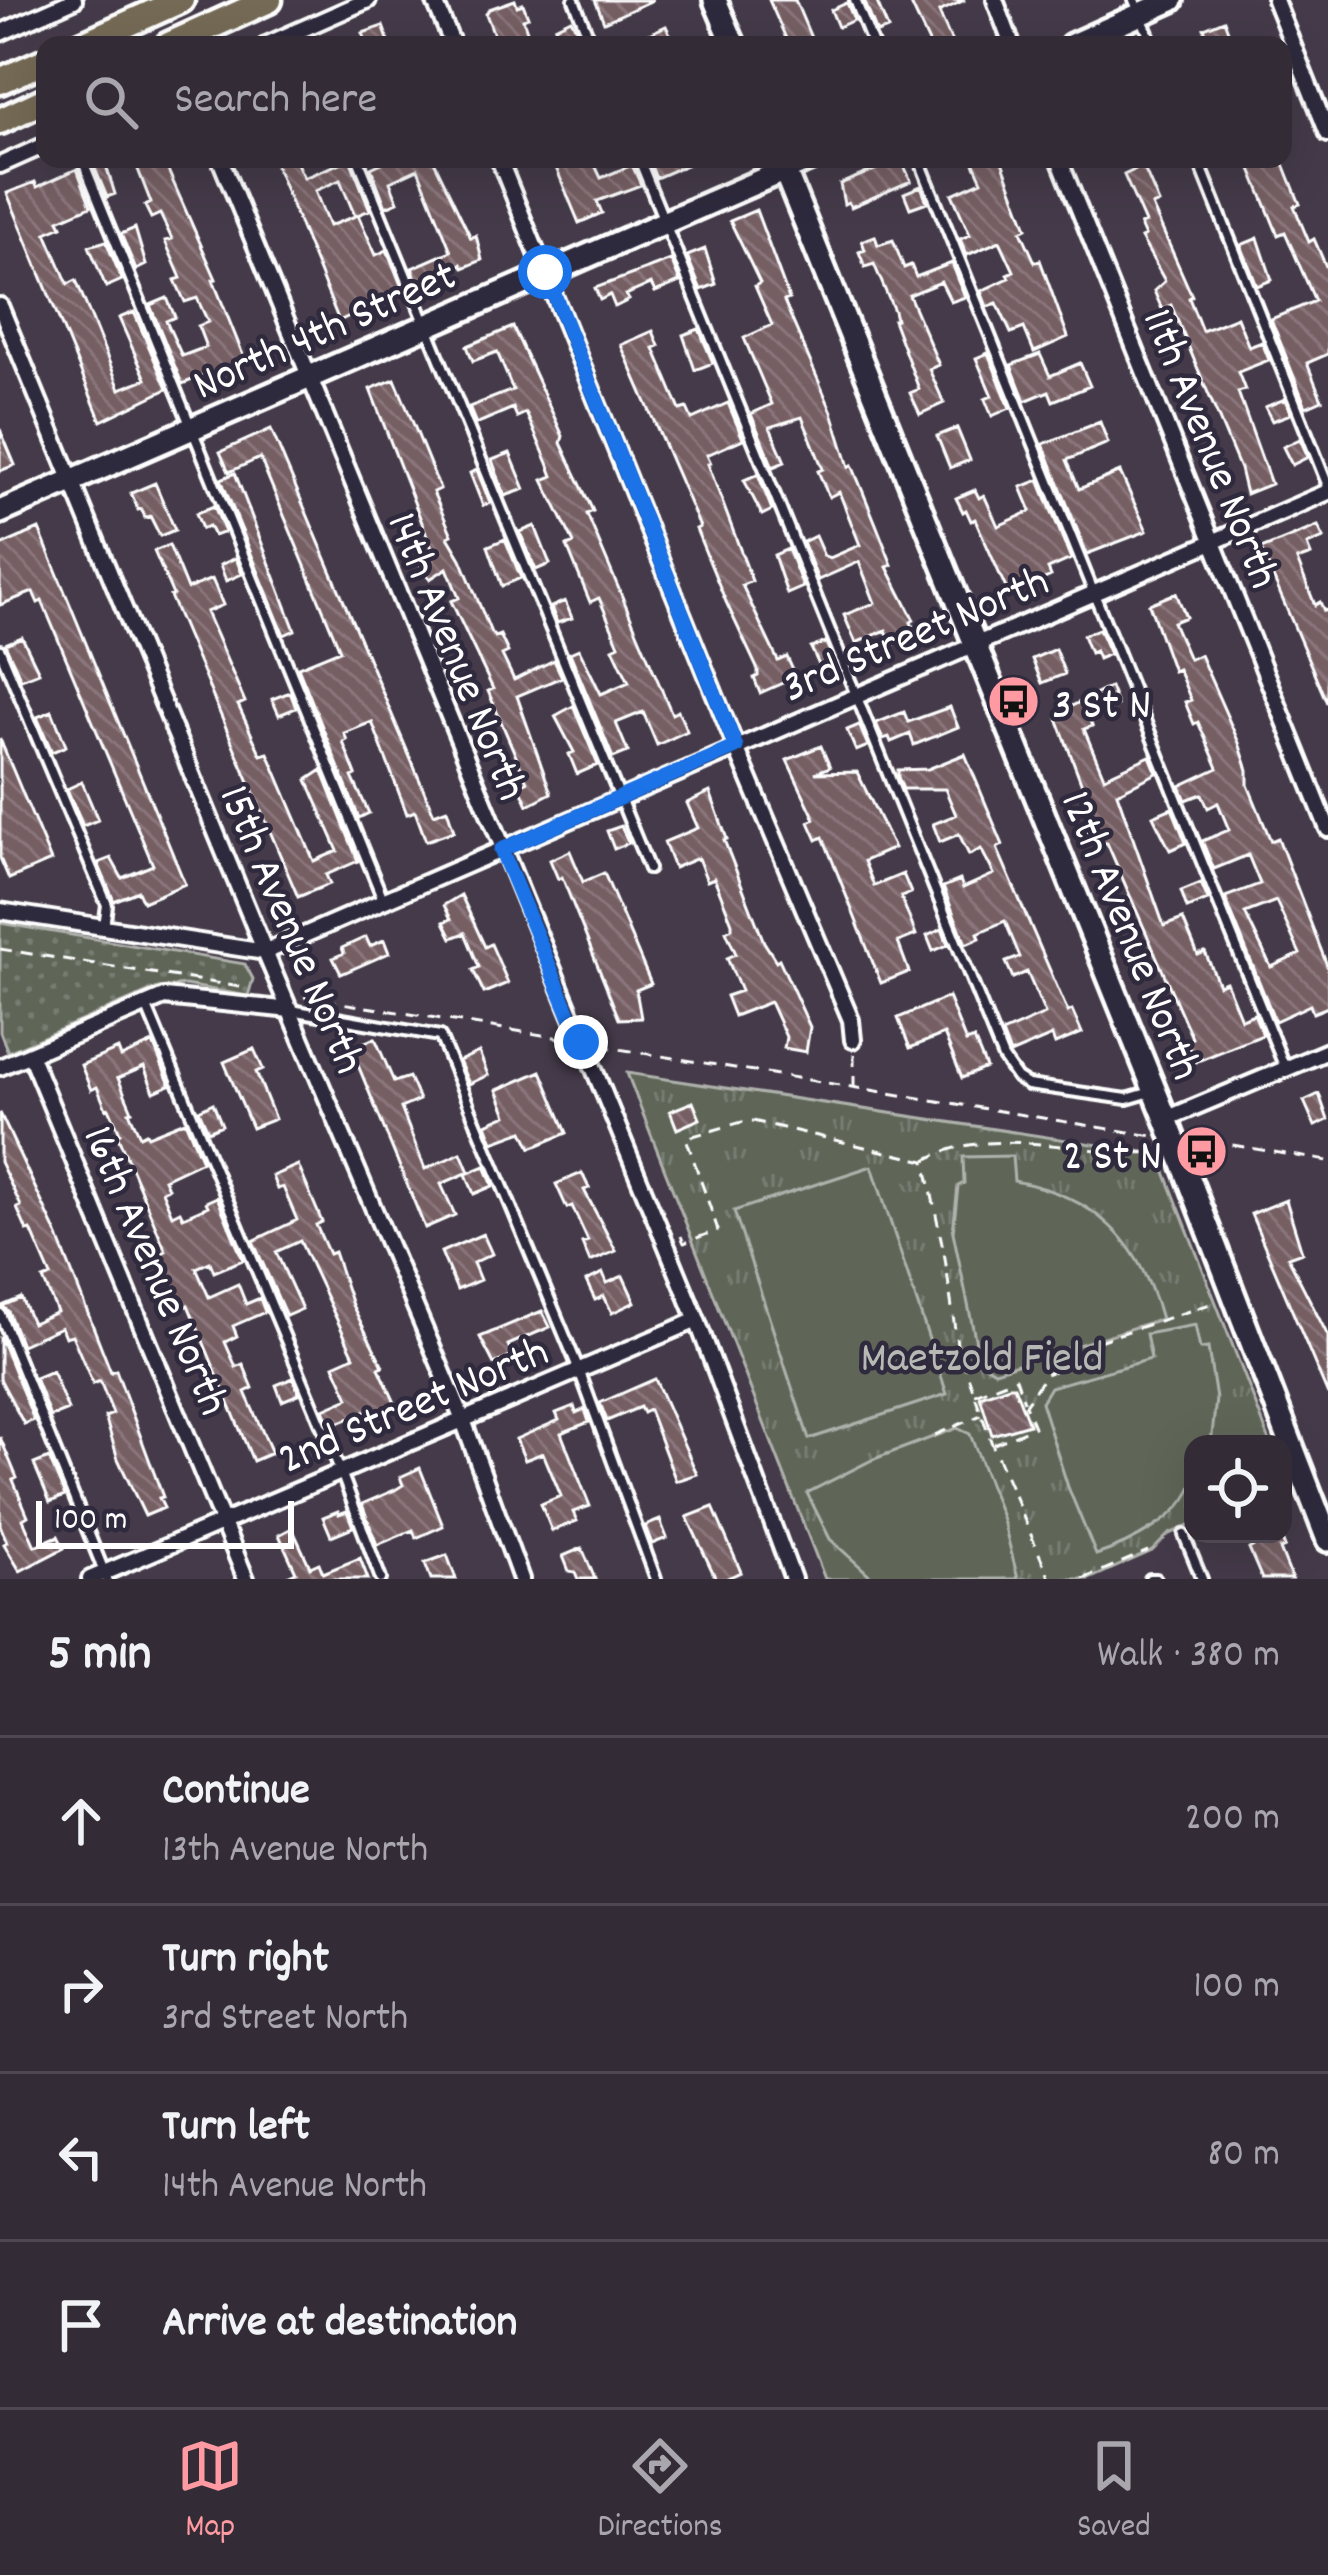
<!DOCTYPE html>
<meta charset="utf-8">
<style>
:root{--surface:#332c37;--page:#3b343f;--text:#f1f3f6;--muted:#a9a7ad;--line:#4e4852;--accent:#ff9aa2}
body{margin:0;font-family:Dekko,sans-serif;background:var(--page);color:var(--text)}
.controls{position:absolute;right:36px;bottom:36px;display:grid;overflow:hidden;border-radius:24px;box-shadow:0 12px 48px #0002}
.controls button{width:108px;height:108px;display:grid;place-items:center;padding:0;border:0;border-bottom:3px solid var(--line);background:var(--surface);color:var(--text);font:60px sans-serif}
.scale{position:absolute;left:36px;bottom:30px;width:258px;box-sizing:border-box;padding-left:12px;border:6px solid #fff;border-top:0;font-size:33px;line-height:42px;white-space:nowrap;color:#fff;-webkit-text-stroke:9px #2f2a3d;paint-order:stroke}
.stop{position:absolute;width:36px;height:36px;margin:-27px;border:9px solid #1a73e8;border-radius:50%;background:#fff}
.stop.end{background:#1a73e8;border-color:#fff;box-shadow:0 3px 12px #0008}
.list{margin:0;padding:0;list-style:none}
h2{display:flex;justify-content:space-between;align-items:center;height:156px;margin:0;padding:0 48px;font-size:51px}
h2 small{font-size:39px;font-weight:400;color:var(--muted)}
.list li{display:grid;grid-template-columns:78px 1fr auto;gap:36px;align-items:center;box-sizing:border-box;height:168px;padding:0 48px;border-top:3px solid var(--line)}
.list b{display:block;font-size:45px;white-space:nowrap}
.list p{margin:0;font-size:39px;white-space:nowrap;color:var(--muted)}
.list em{font-size:39px;font-style:normal;color:var(--muted)}
.icon{flex:none;width:66px;height:66px;fill:none;stroke:currentColor;stroke-width:2;stroke-linecap:round;stroke-linejoin:round}
.map{position:relative;flex:none;width:1328px;height:1579px;overflow:hidden}
.search{position:absolute;background:var(--surface);box-shadow:0 12px 48px #0002;left:36px;right:36px;top:36px;height:132px;display:flex;align-items:center;gap:30px;box-sizing:border-box;padding:0 42px;border-radius:24px;color:var(--muted);font-size:45px}
.sheet{height:828px;background:var(--surface)}
nav{display:flex;justify-content:space-around;align-items:center;box-sizing:border-box;height:168px;border-top:3px solid var(--line);background:var(--surface);font-size:33px;color:var(--muted)}
nav a{display:grid;justify-items:center;gap:6px}
nav .on{color:var(--accent)}
.map>svg:first-child{display:block}
.grass{fill:url(#grass-dots);stroke:#afb2ac;stroke-width:3}
.park{fill:url(#park-tufts);stroke:#afb2ac;stroke-width:3}
.pitch{fill:#5f6659;stroke:#afb2ac;stroke-width:3}
.building{fill:url(#building-back-hatch);stroke:#fff;stroke-width:3;fill-rule:evenodd}
.lines{fill:none;stroke-linecap:round;stroke-linejoin:round}
.lane-casing{stroke:#fff;stroke-width:16}
.street-casing{stroke:#fff;stroke-width:22}
.secondary-casing{stroke:#fff;stroke-width:30}
.highway-casing{stroke:#fff;stroke-width:33}
.path{stroke:#fff;stroke-width:3;stroke-dasharray:12 9;stroke-linecap:butt}
.lane{stroke:#2f2a3d;stroke-width:8}
.street{stroke:#2f2a3d;stroke-width:14}
.secondary{stroke:#2f2a3d;stroke-width:21}
.highway{stroke:#756a55;stroke-width:24}
.route{stroke:#1a73e8;stroke-width:15}
.labels{text-anchor:middle;stroke-width:9;stroke-linejoin:round;paint-order:stroke}
.street-label{font-size:45px;fill:#fff;stroke:#2f2a3d}
.poi-label{font-size:45px;fill:#fff;stroke:#2f2a3d;text-anchor:start}
.park-label{font-size:45px;fill:#b7bab4;stroke:#2f2a3d}
</style>
<div class="map">
<svg width="1328" height="1579" viewBox="0 0 1328 1579">
<defs>
<pattern id="grass-dots" width="8" height="8" patternUnits="userSpaceOnUse" patternTransform="scale(3)"><rect width="8" height="8" fill="#5f6659"/><path d="M2 2h.1M6 6h.1" fill="none" stroke="#777d72" stroke-width="1.8" stroke-linecap="round"/></pattern>
<pattern id="park-tufts" width="24" height="20" patternUnits="userSpaceOnUse" patternTransform="scale(3)"><rect width="24" height="20" fill="#5f6659"/><path d="M3 7l-1-3M5 7V3M7 7l1-3M15 17l-1-3M17 17v-4M19 17l1-3" fill="none" stroke="#777d72"/></pattern>
<pattern id="building-back-hatch" width="6" height="6" patternUnits="userSpaceOnUse" patternTransform="scale(3)"><rect width="6" height="6" fill="#755e64"/><path d="M-1 5l2 2M0 0l6 6M5-1l2 2" fill="none" stroke="#8a767b"/></pattern>
</defs>
<rect width="100%" height="100%" fill="#443a49"/>
<filter id="ink" filterUnits="userSpaceOnUse"><feTurbulence type="fractalNoise" baseFrequency=".00833" numOctaves="2"/><feDisplacementMap in="SourceGraphic" scale="24" xChannelSelector="R" yChannelSelector="G"/><feConvolveMatrix kernelMatrix="1 2 1 2 8 2 1 2 1" color-interpolation-filters="sRGB"/></filter>
<g filter="url(#ink)">
<path class="grass" d="M0 923 245 964 253 979 248 996 185 985 158 988 8 1052 0 1032Z"/>
<path class="park" d="M627 1073 1158 1154 1271 1444H1193V1524L1169 1534 1152 1551 1089 1579H825Z"/>
<path class="pitch" d="M1012 1156 1014 1181C1095 1196 1140 1240 1161 1319L995 1371 980 1362 953 1232 958 1186 964 1183 963 1157Z
M872 1166 947 1394 809 1439 734 1211Z
M1195 1325 1200 1349 1208 1348 1216 1399 1211 1444H1193C1193 1456 1196 1471 1193 1482 1185 1517 1127 1545 1096 1555L1068 1487 1041 1402 1050 1387 1151 1359 1146 1334Z
M957 1428 970 1434 1003 1520 1018 1579H874L830 1539 807 1493 874 1459Z"/>
<path class="building" d="M515 0 517 6 523 4 528 17 523 19 532 45H498L486 14 489 9Z
M595 0H653L604 22Z
M769 0H795L814 45H789Z
M864 0H876L888 29 877 33Z
M909 0H965L939 12 953 45H930Z
M847 3 854 20 838 27 831 10Z
M571 19 580 36 583 45H565L555 27Z
M1224 20 1231 39 1210 45 1204 28Z
M383 26 390 45H367L363 33Z
M666 26 675 45H626Z
M91 159H104L115 194 107 197Z
M134 159H163L216 279 213 280 245 360 182 384 150 305 167 298 175 317 166 321 182 356 206 347 198 326 208 322 197 298 185 302 175 280 181 278 165 241 172 239 160 214 151 218 145 206 151 203Z
M273 159H295L304 178 350 159 370 210 355 216 340 180 315 191 329 226 358 215 376 255 387 250 403 290 339 321Z
M390 159H439L434 161 471 238 476 235 482 260 463 268 461 264 419 285 412 268 451 251 418 169 390 182 398 202 386 207 371 168Z
M562 159H592L601 178 632 165 641 185 597 201 602 213 579 223 554 163Z
M648 159H700L656 178Z
M901 159 911 181 851 207 848 202 844 204 840 184Z
M972 159H1001L1027 228 1021 231 1035 262 1040 260 1068 337 1034 352 1024 328 1011 333 997 303 987 307 981 291 1009 278 1007 274 1014 271 1000 241 967 255 960 239 970 235 952 194 982 181Z
M1247 159H1282L1300 204 1294 206 1309 242 1314 239 1328 271V354L1307 363 1322 400 1306 407 1271 319 1315 301 1285 232 1278 235Z
M1143 166 1159 203 1152 206 1192 296 1189 298 1202 331 1237 317 1249 347 1262 342 1269 360 1238 372 1245 390 1238 392 1271 484 1246 494 1240 469 1171 305 1162 309 1154 291 1165 281 1141 238 1145 236 1140 225 1145 223 1124 175Z
M77 169 91 206 59 220 62 226 46 233 68 284 76 280 120 389 146 379 119 318 134 312 167 389 101 421 7 193 35 182 37 187Z
M921 186 927 202 910 208 904 193Z
M756 210 789 299 784 301 832 412 849 467 852 465 876 524 892 565 887 567 914 620 911 622 916 635 892 645 886 630 856 643 844 615 875 603 859 562 818 580 803 542 815 536 824 556 830 558 860 545 839 492 829 497 818 471 823 469 802 417 770 427 785 462 773 467 751 414 772 404 744 338 772 325 755 286 760 283 730 221Z
M135 228 146 265 136 270 121 234Z
M875 236 878 245 893 240 904 268 911 265 916 277 952 263 965 297 951 302 941 282 909 295 939 365 929 369 944 403 920 414 910 393 919 389 893 320 896 319 894 311 874 264 865 267 859 252 865 250 862 241Z
M1258 238 1272 280 1257 286 1241 245Z
M106 241 122 280 106 287 89 246Z
M705 249 716 284 701 290 687 256Z
M671 260 680 282 655 292 651 284 626 295 629 300 615 307 610 295 600 300 595 288Z
M513 327 563 436 561 443 593 511 587 514 672 714 678 711 687 731 657 745 643 712 616 723 628 752 613 758 570 653 579 649 601 694 629 682 613 648 619 645 599 598 590 602 567 546 574 543 543 480 553 476 548 463 526 413 517 417 513 408 476 424 469 407 513 390 497 352 473 361 467 346Z
M699 329 713 363 695 370 683 335Z
M653 331 659 346 654 348 680 410 687 408 692 419 728 403 743 439 707 455 711 463 708 464 752 581 742 585 778 661 787 657 796 677 760 693 754 678 758 676V670L726 602 696 529 700 527 621 345Z
M988 353 1010 408 992 416 985 399 992 396 976 358Z
M1040 354 1050 376 1080 363 1090 386 1053 401 1049 391 1025 401 1011 365Z
M395 379 440 489 433 492 452 535 448 537 461 559 491 633 495 637 500 635 508 652 502 655 514 680 554 660 562 677 517 696 551 793 528 805 519 785 527 782 488 691 493 689 451 601 459 598 447 568 430 579 421 565 435 556 370 389Z
M1285 399 1291 414 1272 421 1265 407Z
M1100 422 1108 443 1067 460 1079 489 1120 472 1147 531 1087 554 1043 444Z
M957 428 970 460 950 468 937 436Z
M0 429 15 465 0 471Z
M271 429 434 814 447 809 454 831 426 841 415 811 407 814 372 722 344 733 347 740 343 742 356 775 352 777 369 813 359 818 298 667 340 650 260 458 229 472 220 452Z
M1300 439 1308 457 1292 465 1283 447Z
M510 453 525 489 505 496 492 460Z
M477 470 490 503 483 506 470 473Z
M235 473 295 630 284 635 221 479Z
M758 474 772 510 762 515 744 480Z
M1039 480 1071 559 1048 569 1051 576 1009 595 975 519 971 521 966 510 963 512 956 498 975 490 979 498 984 495 998 526 1031 511 1021 487Z
M155 483 175 530 160 536 150 516 145 518 141 509 138 510 131 493Z
M214 506 225 532 214 536 209 526 202 529 196 513Z
M535 526 550 564 536 570 520 532Z
M1318 526 1324 538 1307 545 1311 555 1297 560 1315 605 1320 602 1324 611 1328 610 1327 703 1261 549Z
M39 529 185 884 143 902 138 891 114 901 98 863 111 858 122 878 153 865 42 601 38 603 33 592 0 605V546Z
M505 539 521 578 502 586 488 546Z
M169 545 187 589 212 579 223 605 206 612 245 702 238 705 261 755 268 753 314 861 338 851 307 780 322 770 358 861 326 875 330 884 298 897 170 596 173 595 154 551Z
M788 549 803 587 787 594 774 555Z
M236 558 242 574 226 581 220 565Z
M1176 593 1186 617 1173 622 1189 659 1200 655 1239 743 1248 770V785L1271 841 1278 838 1328 968V1007L1313 1013 1310 1005 1275 1021 1225 897 1260 884 1248 855 1214 869 1202 841 1229 830 1218 803 1208 808 1202 794 1186 800 1180 786 1218 768 1198 722 1194 724 1185 702 1191 700 1178 669 1173 671 1149 604ZM1276 901 1300 954 1271 967 1245 913Z
M565 601 572 618 557 623 551 607Z
M1099 629 1110 654 1098 659 1095 651 1090 653 1083 635Z
M22 637 39 672 21 679 5 644Z
M826 642 833 661 820 667 811 648Z
M1055 649 1065 674 1042 683 1032 659Z
M1110 687 1117 705 1089 718 1092 726 1084 729 1104 777 1150 756 1157 773 1117 793 1164 926 1183 919 1198 955 1205 952 1219 985 1226 982 1241 1019 1254 1014 1263 1035 1195 1062 1186 1041 1192 1038 1107 843 1093 842 1087 829 1097 825 1057 718 1062 716 1060 712Z
M290 692 296 708 279 715 272 699Z
M573 706 598 765 577 774 569 754 574 752 555 716Z
M950 707 958 727 914 745 910 734 891 742 889 737 883 739 876 723 904 712 908 722Z
M52 711 66 746 52 752 37 717Z
M859 725 868 746 856 751 847 730Z
M0 739 51 861 9 879 0 858Z
M821 746 830 767 815 773 857 772 894 848 864 861 874 886 903 874 911 893 901 897 916 935 898 942 909 972 881 983 823 837 817 840 809 822 815 819 787 760Z
M965 754 1003 845 997 848 1068 1012 1072 1010 1082 1033 1055 1044 1052 1036 1010 1054 1002 1033 1045 1014 1027 972 1013 978 1006 962 1020 957 1005 921 978 933 980 938 966 944 943 887 960 880 963 888 994 874 981 849 969 855 959 834 940 842 933 824 956 815 945 789H903L898 777V770L928 769Z
M82 782 98 820 83 826 67 789Z
M710 792 727 839 724 840 764 942 776 961 779 959 810 1027 806 1052 784 1048 786 1037 770 1002 734 1016 726 996 741 991 727 958 736 954 726 931 732 928V923L719 890 714 878 707 881 698 858 674 868 664 842 698 828 687 803Z
M1172 808 1186 843 1170 850 1153 816Z
M621 826 629 843 614 849 607 831Z
M570 851 583 882 604 873 622 915 651 984 636 990 641 1018 619 1019 562 877 558 879 550 860Z
M1201 883 1208 900 1187 908 1181 891Z
M461 895 485 947 491 944 508 983 484 993 473 970 479 967 465 933 452 938 444 922 451 919 444 905Z
M942 929 948 945 933 951 927 936Z
M366 937 370 946 384 940 389 953 341 974 333 958 344 953 342 948Z
M948 997 966 1042 974 1039 986 1068 962 1078 944 1034 910 1048 898 1018Z
M375 1038 394 1082 409 1077 419 1100 401 1108 425 1169 461 1153 469 1172 441 1184 455 1215 425 1228 351 1048Z
M153 1043 170 1085 154 1092 144 1067 118 1078 132 1111 129 1112 140 1136 146 1133 148 1136 185 1121 202 1161 164 1179 168 1188 162 1191 172 1215 180 1211 183 1217 208 1206 206 1202 217 1197 243 1260 214 1272 210 1262 196 1268 209 1297 238 1284 246 1304 260 1298 265 1312 233 1326 237 1336 225 1342 236 1367 243 1364 253 1388 245 1392 272 1453 253 1461 188 1305 183 1307 178 1295 162 1253 166 1251 117 1134 120 1133 109 1108 106 1109 97 1087 91 1090 81 1065 118 1049 121 1057Z
M254 1049 263 1069 256 1072 275 1119 252 1128 224 1062Z
M479 1052 488 1075 469 1084 459 1061Z
M541 1071 567 1133 531 1148 523 1131 493 1142 486 1124 507 1115 497 1090Z
M1319 1094 1328 1120 1315 1126 1304 1101Z
M693 1102 700 1119 677 1129 670 1111Z
M213 1103 222 1125 208 1131 199 1110Z
M0 1113 56 1232 111 1372 116 1370 163 1497 159 1498 164 1508 145 1516 118 1459 105 1417 113 1414 100 1381 93 1384 72 1335 65 1337 61 1327 21 1345 8 1311 2 1306 21 1298 32 1323 57 1312 43 1279 51 1276 31 1230 27 1231 17 1208 21 1206 0 1162Z
M298 1165 322 1222 316 1225 329 1254 334 1252 352 1305 383 1366 379 1368 397 1407 377 1417 373 1408 331 1426 324 1409 349 1398 334 1365 354 1356 300 1241 276 1252 302 1309 286 1316 253 1241 297 1220 283 1187 277 1189 272 1176Z
M485 1166 493 1186 474 1194 466 1174Z
M582 1173 589 1188 584 1190 616 1251 590 1262 582 1243 588 1241 572 1206 567 1208 556 1184Z
M1286 1200 1302 1252 1288 1257 1328 1336V1395L1251 1214Z
M483 1234 492 1254 473 1263 480 1280 457 1290 441 1252Z
M603 1273 607 1283 623 1276 635 1302 612 1313 604 1296 595 1300 586 1281Z
M542 1311 550 1327 508 1345 513 1356 494 1364 480 1337Z
M0 1336 34 1420 24 1424 0 1379Z
M52 1371 68 1410 50 1417 35 1378Z
M293 1378 299 1394 282 1401 276 1385Z
M655 1379 697 1474 676 1481 649 1410 643 1413 640 1407 607 1421 600 1403Z
M1009 1386H1014L1029 1424 992 1435 980 1396Z
M574 1406 576 1413 585 1409 589 1422 561 1433 590 1506 573 1512 577 1521 552 1531 541 1504 561 1496 543 1453 525 1460 516 1439 559 1420 556 1413Z
M0 1437 17 1478 13 1480 28 1516 23 1519 35 1546 58 1536 64 1548 20 1571 4 1544 7 1542 0 1525Z
M49 1458 65 1496 50 1502 34 1464Z
M420 1468 443 1526 416 1538 413 1530 377 1545 362 1504 395 1490 403 1485 400 1477Z
M713 1507 741 1572 725 1579H716L687 1517Z
M338 1511 339 1514 347 1511 353 1527 331 1536 323 1517Z
M660 1520 667 1538 652 1544 645 1526Z
M292 1528 310 1567 319 1563 323 1573 360 1558 368 1579H280L296 1572 279 1535Z
M1249 1534H1280L1285 1547 1280 1549 1292 1579H1262L1249 1549 1254 1546Z
M582 1548 595 1579H578L575 1572 569 1571 563 1556Z
M447 1555 456 1579H431L425 1563Z"/>
<g class="lines">
<defs>
<path id="lane" d="M574 0 592 45
M855 0 873 45
M1134 0 1153 45
M82 159 383 899
M358 159 649 869
M639 159 1003 1058 1017 1078 1028 1085 1127 1099 1151 1092
M919 159 1285 1068
M1198 159 1328 486
M0 650 107 905 104 926
M146 1005 341 1472 381 1579
M291 1010 440 1036 579 1370 656 1579
M0 1314 107 1579
M1184 1535 1202 1579
M1150 1579H1156"/>
<path id="street" d="M434 0 453 45
M995 0 1012 45
M1275 0 1328 134
M0 33 74 0
M266 45 368 0
M220 159 697 1320 793 1579
M499 159 736 747 851 1020 853 1040
M1059 159 1328 829
M0 165 45 145
M0 306 265 952 463 1420 521 1579
M0 911 265 952 1328 492
M30 1054 246 1579
M0 1067 164 997 291 1010
M1166 1119 1328 1051
M90 1579 697 1320"/>
<path id="secondary" d="M715 0 734 45
M1072 45 1172 0
M780 159 1166 1119 1328 1540
M0 512 810 159"/>
<path id="highway" d="M81 45 181 0
M169 45 269 0
M0 81 45 61
M0 121 45 100"/>
</defs>
<use href="#lane" class="lane-casing"/>
<use href="#street" class="street-casing"/>
<use href="#secondary" class="secondary-casing"/>
<use href="#highway" class="highway-casing"/>
<path class="path" d="M0 949 247 988
M304 997 561 1038
M600 1046 1153 1136
M854 1054V1086
M1192 1134 1226 1144 1328 1161
M926 1160C993 1122 1087 1158 1158 1152
M681 1236 684 1243 718 1230 686 1138 749 1120 925 1161 945 1258 957 1344 992 1444 1050 1579
M975 1394 1016 1378 1024 1401
M935 1435 981 1415
M994 1444 1034 1427 1025 1405 1046 1374 1065 1367 1084 1346 1213 1303
M1083 1579 1148 1551"/>
<use href="#lane" class="lane"/>
<use href="#street" class="street"/>
<use href="#secondary" class="secondary"/>
<use href="#highway" class="highway"/>
</g>
</g>
<g class="lines" filter="url(#ink)">
<path class="route" d="M545 272 736 747 501 850 581 1042"/>
</g>
<defs>
<symbol id="bus-disc" viewBox="-11 -11 22 22"><circle r="9.5" fill="#ff9aa2" stroke="#2f2a3d"/><path d="M-5-6H5V4H4V6H2V4H-2V6H-4V4H-5ZM-3.5-4V0h7V-4ZM-3.5 1.2v1.5H-2V1.2ZM2 1.2v1.5H3.5V1.2Z" fill="#111"/></symbol>
</defs>
<g fill-rule="evenodd">
<use href="#bus-disc" x="984" y="672" width="59" height="59"/>
<use href="#bus-disc" x="1172" y="1122" width="59" height="59"/>
</g>
<g class="labels">
<g class="street-label">
<text transform="translate(323 327) rotate(-24)" y="16">North 4th Street</text>
<text transform="translate(1214 447) rotate(68)" y="16">11th Avenue North</text>
<text transform="translate(914 631) rotate(-23)" y="16">3rd Street North</text>
<text transform="translate(460 655) rotate(68)" y="16">14th Avenue North</text>
<text transform="translate(295 928) rotate(67)" y="16">15th Avenue North</text>
<text transform="translate(1134 934) rotate(68)" y="16">12th Avenue North</text>
<text transform="translate(159 1269) rotate(67)" y="16">16th Avenue North</text>
<text transform="translate(412 1402) rotate(-23)" y="16">2nd Street North</text>
</g>
<g class="poi-label">
<text x="1052" y="717">3 St N</text>
<text x="1162" y="1168" text-anchor="end">2 St N</text>
</g>
<g class="park-label">
<text x="982" y="1370">Maetzold Field</text>
</g>
</g>
</svg>
<div class="controls">
<button><svg class="icon" aria-label="locate" viewBox="0 0 24 24"><circle cx="12" cy="12" r="6"/><path d="M12 2v4M12 18v4M2 12h4M18 12h4"/></svg></button>
</div>
<div class="scale">100 m</div>
<div class="stop" style="left:545px;top:272px"></div>
<div class="stop end" style="left:581px;top:1042px"></div>
<div class="search"><svg class="icon" aria-label="search" viewBox="0 0 24 24"><circle cx="10" cy="10" r="6"/><path d="M15 15l6 6"/></svg>Search here</div>
</div>
<section class="sheet">
<h2>5 min<small>Walk · 380 m</small></h2>
<ul class="list">
<li><svg class="icon" aria-label="ahead" viewBox="0 0 24 24"><path d="M12 20V5M6 11l6-6 6 6"/></svg><div><b>Continue</b><p>13th Avenue North</p></div><em>200 m</em></li>
<li><svg class="icon" aria-label="right" viewBox="0 0 24 24"><path d="M7 20v-9h11M14 6l5 5-5 5"/></svg><div><b>Turn right</b><p>3rd Street North</p></div><em>100 m</em></li>
<li><svg class="icon" aria-label="left" viewBox="0 0 24 24"><path d="M17 20v-9H6M10 6l-5 5 5 5"/></svg><div><b>Turn left</b><p>14th Avenue North</p></div><em>80 m</em></li>
<li><svg class="icon" aria-label="arrive" viewBox="0 0 24 24"><path d="M6 21V4h12l-3 4 3 4H6"/></svg><div><b>Arrive at destination</b></div></li>
</ul>
</section>
<nav>
<a class="on"><svg class="icon" aria-label="map" viewBox="0 0 24 24"><path d="M3 6l6-2 6 2 6-2v14l-6 2-6-2-6 2zM9 4v14M15 6v14"/></svg>Map</a>
<a><svg class="icon" aria-label="directions" viewBox="0 0 24 24"><path d="M12 3l9 9-9 9-9-9zM9 14v-3h6M13 9l2 2-2 2"/></svg>Directions</a>
<a><svg class="icon" aria-label="saved" viewBox="0 0 24 24"><path d="M7 4h10v16l-5-4-5 4z"/></svg>Saved</a>
</nav>
